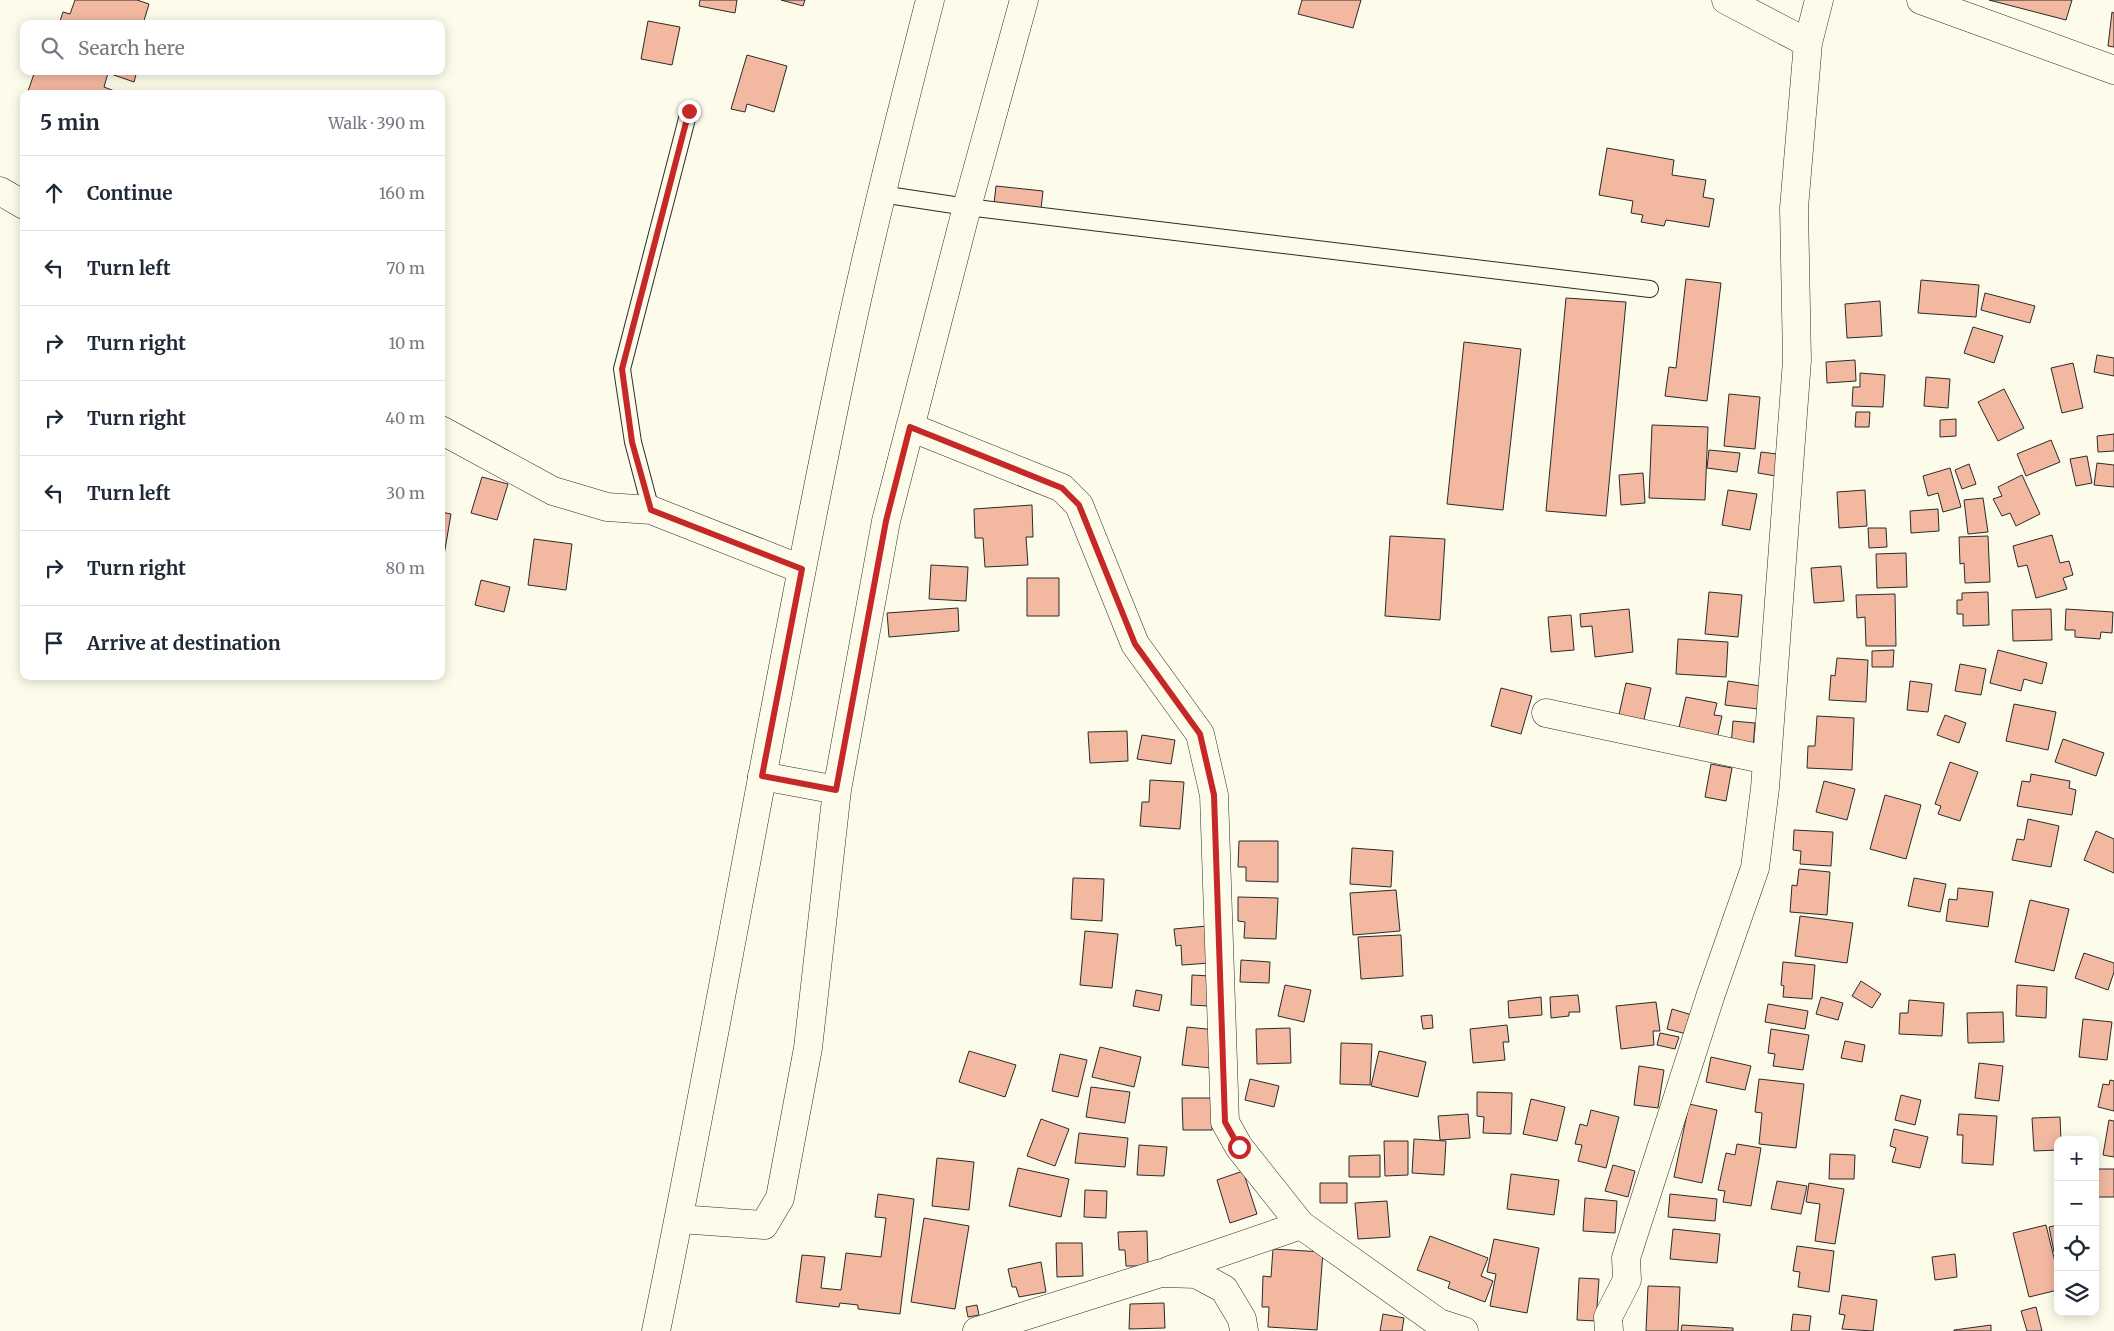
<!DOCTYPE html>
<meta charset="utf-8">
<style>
:root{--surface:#fff;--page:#f2f2f3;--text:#1f2937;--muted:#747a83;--line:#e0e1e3}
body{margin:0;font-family:Merriweather,serif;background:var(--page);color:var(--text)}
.controls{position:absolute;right:15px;bottom:15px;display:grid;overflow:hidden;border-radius:10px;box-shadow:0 2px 12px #0003}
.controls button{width:45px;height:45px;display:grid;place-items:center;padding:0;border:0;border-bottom:1px solid var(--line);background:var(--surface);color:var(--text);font:25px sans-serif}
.stop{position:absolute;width:15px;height:15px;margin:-11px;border:4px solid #c62828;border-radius:50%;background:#fff}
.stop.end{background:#c62828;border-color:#fff;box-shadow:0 1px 5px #0008}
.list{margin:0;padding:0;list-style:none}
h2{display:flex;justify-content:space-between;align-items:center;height:65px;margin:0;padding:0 20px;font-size:21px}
h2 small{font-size:16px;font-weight:400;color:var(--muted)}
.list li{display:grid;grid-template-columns:32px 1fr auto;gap:15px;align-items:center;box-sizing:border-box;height:75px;padding:0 20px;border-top:1px solid var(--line)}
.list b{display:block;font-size:19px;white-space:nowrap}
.list em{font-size:16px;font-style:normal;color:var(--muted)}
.icon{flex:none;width:28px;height:28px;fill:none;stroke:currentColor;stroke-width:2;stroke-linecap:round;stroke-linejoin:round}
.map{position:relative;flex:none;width:2114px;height:1331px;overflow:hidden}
.search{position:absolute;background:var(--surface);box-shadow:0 2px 12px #0003;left:20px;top:20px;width:425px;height:55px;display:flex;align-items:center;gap:12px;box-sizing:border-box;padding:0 18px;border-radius:10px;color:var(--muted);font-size:19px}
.panel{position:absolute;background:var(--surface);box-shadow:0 2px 12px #0003;left:20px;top:90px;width:425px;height:590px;border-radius:10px}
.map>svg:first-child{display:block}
.building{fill:#f2b8a0;stroke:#2b2b2b}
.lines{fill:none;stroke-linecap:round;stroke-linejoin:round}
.service-casing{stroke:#2b2b2b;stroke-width:18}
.minor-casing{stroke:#2b2b2b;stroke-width:29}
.secondary-casing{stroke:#2b2b2b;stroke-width:29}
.service{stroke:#fdfbea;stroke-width:16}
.minor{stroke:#fdfbea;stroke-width:28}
.secondary{stroke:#fdfbea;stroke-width:28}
.route{stroke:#c62828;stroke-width:6}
</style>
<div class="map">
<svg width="2114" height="1331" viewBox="0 0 2114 1331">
<rect width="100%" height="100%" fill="#fdfbea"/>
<path class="building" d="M75 0H137L149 4 143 24H59L63 12 70 14Z
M700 0H737L735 13 699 6Z
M781 0H805L803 6Z
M1302 0H1361L1353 28 1298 14Z
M1989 0H2072L2066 20Z
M2112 12 2114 13V47L2108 46Z
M648 21 680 27 672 65 641 59Z
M747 55 787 66 774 112 747 104 745 112 731 109Z
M35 71H137L134 82 108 73 104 87 122 94H27Z
M1607 148 1674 160 1672 175 1706 180 1703 197 1714 199 1709 227 1666 220 1664 226 1641 222 1643 215 1631 213 1633 201 1599 195Z
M996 186 1043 191 1041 209 994 204Z
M1686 279 1721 283 1707 401 1665 396 1669 367 1676 368Z
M1921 280 1979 285 1976 317 1918 313Z
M1985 293 2035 306 2030 323 1981 310Z
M1566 298 1626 302 1606 516 1546 511Z
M1880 301 1882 336 1847 338 1845 304Z
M1973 327 2003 336 1994 363 1964 353Z
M1464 342 1521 349 1503 510 1447 504Z
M2097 355 2114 358V376L2094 372Z
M1855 360 1856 381 1827 383 1826 362Z
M2073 363 2083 408 2062 413 2051 368Z
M1860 373 1885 375 1883 407 1852 406 1853 387H1860Z
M1926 377 1950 379 1948 408 1924 406Z
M2004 389 2024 428 1998 441 1978 402Z
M1729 394 1760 397 1755 449 1724 446Z
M1856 412H1870L1869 427H1855Z
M1956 419V436L1940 437V420Z
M1652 425 1708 427 1705 500 1649 498Z
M2114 434V451L2098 452 2097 436Z
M2051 440 2060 462 2026 476 2017 454Z
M1709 450 1740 453 1737 472 1707 468Z
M1761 452 1785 455 1782 477 1758 473Z
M2087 456 2092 483 2076 486 2070 459Z
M2097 463 2114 465V487L2094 485Z
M1969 464 1976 484 1962 489 1955 470Z
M1950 468 1961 507 1943 512 1938 493 1928 496 1923 476Z
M1643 473 1645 503 1621 505 1619 475Z
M2022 475 2040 514 2016 526 2010 513 2002 516 1993 499 2002 496 1998 487Z
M482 477 508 484 497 520 471 513Z
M1728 490 1757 494 1750 530 1722 525Z
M1865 490 1867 526 1839 528 1837 492Z
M1983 498 1988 532 1968 534 1964 500Z
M1032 505 1033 537H1026L1028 565 985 567 983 538H975L974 509Z
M1938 509 1939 531 1911 533 1910 511Z
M441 512 451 514 443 561H441Z
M1868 528H1886L1887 547 1869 548Z
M2052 535 2060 563 2069 561 2073 575 2063 578 2067 589 2036 598 2027 565 2018 567 2013 546Z
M1390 536 1445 539 1440 620 1385 616Z
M1988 536 1990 582 1965 583 1964 563 1960 564 1959 537Z
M534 539 572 544 566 590 528 585Z
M1906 553 1907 587 1877 588 1876 554Z
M931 565 968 567 966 601 929 599Z
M1841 566 1844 601 1814 603 1811 568Z
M1027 578H1059V616H1027Z
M481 580 510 587 504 612 475 605Z
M1709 592 1742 595 1738 637 1705 634Z
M1988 592 1989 625 1963 626V614H1957V600H1962V593Z
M1895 594 1896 646H1866L1865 617 1857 618 1856 595Z
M958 608 959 631 889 637 887 613Z
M1629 609 1633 652 1595 657 1592 626 1581 627 1580 614Z
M2051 609 2052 640 2013 641 2012 610Z
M2066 609 2113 612 2112 633 2101 632 2100 639 2075 637V630H2065Z
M1571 615 1574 650 1551 652 1548 617Z
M1678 639 1728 642 1726 677 1676 674Z
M1894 650 1893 667H1872V651Z
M1998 650 2047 663 2042 684 2024 679 2021 691 1990 683Z
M1837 658 1868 660 1866 702 1829 700 1831 675 1835 676Z
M1960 664 1986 669 1981 695 1955 691Z
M1728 681 1761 686 1758 709 1725 705Z
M1910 681 1932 684 1928 712 1907 710Z
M1626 683 1651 688 1643 724 1618 719Z
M1501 688 1532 696 1521 734 1491 726Z
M1686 697 1717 703 1714 715 1722 716 1717 739 1678 732Z
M2014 704 2056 712 2048 750 2006 741Z
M1945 715 1966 723 1959 743 1937 735Z
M1817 716 1854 718 1852 770 1807 768 1808 746H1815Z
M1733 721 1755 723 1753 748 1731 746Z
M1127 731 1128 761 1090 763 1088 732Z
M1142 735 1175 740 1171 764 1137 759Z
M2063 739 2104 753 2096 776 2055 762Z
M1950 762 1978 772 1960 821 1938 814 1941 806 1935 804Z
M1711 764 1732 768 1726 801 1705 797Z
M2031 774 2070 781 2069 788 2076 790 2072 815 2017 806 2022 781 2030 782Z
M1150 780 1184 782 1180 829 1140 826 1142 802H1149Z
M1824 781 1855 789 1847 820 1816 812Z
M1885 795 1921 805 1906 859 1870 849Z
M2028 819 2059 826 2051 867 2012 860 2017 839 2024 840Z
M1794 830 1833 832 1831 866 1800 864 1801 851 1793 850Z
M2096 831 2114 839V873L2084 860Z
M1239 841H1278V882L1246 881V867H1238Z
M1352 848 1393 851 1391 887 1350 884Z
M1799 869 1830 872 1827 915 1790 912 1792 885 1797 886Z
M1073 878 1104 879 1102 921 1071 919Z
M1914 878 1946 884 1940 912 1908 906Z
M1958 888 1993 892 1988 927 1946 921 1949 899 1957 900Z
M1396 890 1400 931 1353 935 1350 893Z
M1238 897 1278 898 1276 939 1244 938 1245 922 1238 921Z
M2030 900 2069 909 2054 971 2015 962Z
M1800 916 1853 923 1847 963 1795 956Z
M1207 926 1210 963 1182 965 1181 945 1176 946 1174 929Z
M1085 931 1118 934 1112 988 1080 985Z
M1401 935 1403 976 1361 979 1358 937Z
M2084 953 2114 963V972L2108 990 2075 978Z
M1241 960 1270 962 1269 983 1240 982Z
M1783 962 1815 965 1812 999 1783 997 1784 986 1781 985Z
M1192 975 1210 976 1208 1006 1191 1005Z
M1861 981 1881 994 1872 1008 1852 996Z
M1285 985 1311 990 1304 1022 1278 1016Z
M2017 985 2047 987 2046 1018 2016 1016Z
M1136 990 1162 995 1159 1011 1133 1006Z
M1578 995 1580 1012H1569V1016L1551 1018 1550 997Z
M1541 997 1542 1015 1509 1018 1508 1001Z
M1821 997 1843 1003 1838 1020 1816 1014Z
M1909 1000 1944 1003 1942 1036 1899 1034 1900 1013H1908Z
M1656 1002 1660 1031H1653L1654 1045 1621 1049 1616 1006Z
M1768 1004 1808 1011 1805 1029 1765 1022Z
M1672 1009 1692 1015 1687 1034 1667 1029Z
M2003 1012 2004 1042 1968 1043 1967 1013Z
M1432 1015 1433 1028 1423 1029 1421 1016Z
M2083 1019 2112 1022 2107 1060 2079 1057Z
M1507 1025 1509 1042H1503L1505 1060 1473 1063 1470 1029Z
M1187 1027 1216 1030 1211 1068 1182 1065Z
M1290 1028 1291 1063 1257 1064 1256 1029Z
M1771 1029 1809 1035 1803 1070 1773 1066 1775 1054 1768 1053Z
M1660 1033 1679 1037 1675 1049 1657 1045Z
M1845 1041 1865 1045 1862 1062 1841 1058Z
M1341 1043 1372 1044 1370 1085 1340 1084Z
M1100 1047 1141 1057 1134 1087 1092 1077Z
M969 1051 1016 1065 1005 1097 959 1082Z
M1379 1051 1426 1062 1418 1097 1371 1086Z
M1060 1054 1087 1060 1078 1097 1052 1091Z
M1711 1057 1751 1066 1745 1090 1706 1082Z
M1979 1063 2003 1066 1999 1101 1975 1098Z
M1639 1066 1664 1070 1658 1108 1634 1105Z
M1250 1079 1279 1086 1274 1107 1245 1100Z
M1759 1079 1804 1084 1796 1148 1759 1144 1762 1113 1755 1112Z
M2110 1080 2114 1081V1111L2098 1107 2103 1084 2109 1085Z
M1091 1087 1130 1092 1125 1123 1086 1117Z
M1477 1092 1512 1093 1511 1134 1483 1133 1484 1117 1477 1116Z
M1901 1095 1921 1100 1915 1125 1895 1120Z
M1182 1098H1212V1130H1183Z
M1531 1099 1565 1107 1557 1141 1523 1134Z
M1689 1104 1717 1110 1702 1183 1674 1177Z
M1591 1110 1619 1117 1606 1168 1578 1161 1582 1145 1575 1144 1580 1124 1587 1126Z
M1468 1114 1470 1138 1440 1140 1438 1116Z
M1959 1114 1997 1116 1993 1165 1962 1163 1963 1135H1957Z
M2060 1117 2061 1140H2058V1150L2034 1151 2032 1118Z
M1041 1119 1069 1129 1055 1166 1027 1156Z
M2109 1120 2114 1121V1157L2103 1155Z
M1894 1129 1928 1137 1920 1168 1892 1162 1896 1148 1890 1146Z
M1079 1133 1128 1138 1125 1167 1075 1163Z
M1414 1139 1446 1141 1444 1175 1412 1173Z
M1384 1141H1408V1175L1385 1176Z
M1737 1144 1761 1148 1751 1206 1723 1202 1725 1191 1718 1190 1726 1153 1735 1155Z
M1139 1145 1167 1147 1164 1176 1137 1175Z
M1830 1154 1855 1155 1854 1179H1829Z
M1380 1155V1177H1349V1156Z
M937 1158 974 1162 969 1210 932 1206Z
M1613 1165 1635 1171 1628 1197 1605 1191Z
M1018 1168 1069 1179 1061 1217 1009 1206Z
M2095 1169H2114V1197H2095Z
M1243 1171 1257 1214 1230 1223 1217 1180Z
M1511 1174 1559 1180 1554 1215 1507 1209Z
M1777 1181 1807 1186 1801 1214 1771 1209Z
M1320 1183H1347V1203H1320Z
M1809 1183 1844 1189 1835 1244 1815 1241 1820 1204 1806 1202Z
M1085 1190 1107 1191 1106 1218 1084 1217Z
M878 1194 914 1199 900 1314 858 1309V1305L840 1303 839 1307 796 1302 802 1255 825 1257 821 1288 841 1290 846 1253 881 1257 886 1218 875 1217Z
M1670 1194 1717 1199 1715 1221 1668 1217Z
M1585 1198 1617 1201 1615 1233 1583 1231Z
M1387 1201 1390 1237 1358 1239 1355 1203Z
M924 1218 969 1226 955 1309 911 1302Z
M2046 1225 2058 1274V1290L2029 1297 2013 1233Z
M2058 1225V1252H2054L2049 1227Z
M1673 1229 1720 1234 1717 1263 1670 1259Z
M1147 1231 1148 1266H1126L1125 1250H1119L1118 1232Z
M1430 1236 1488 1258 1481 1276 1493 1281 1485 1302 1448 1288 1450 1282 1417 1270Z
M1494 1239 1539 1248 1527 1313 1490 1306 1496 1274 1487 1272Z
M1056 1243H1082L1083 1276 1057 1277Z
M1797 1246 1834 1251 1829 1292 1798 1287 1800 1272 1793 1271Z
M1273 1249 1323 1252 1317 1330 1268 1327 1269 1307H1262L1263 1276 1271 1277Z
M1955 1254 1957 1277 1935 1280 1932 1257Z
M1041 1262 1046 1292 1019 1297 1016 1287H1012L1008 1269Z
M1579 1278 1599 1279 1596 1321 1577 1320Z
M1648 1286 1680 1287 1678 1331H1646Z
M1842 1295 1877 1300 1873 1331 1842 1329 1845 1315 1839 1314Z
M1164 1303 1165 1328 1129 1329 1130 1304Z
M977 1305 979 1315 968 1317 966 1307Z
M2036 1307 2042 1331H2027L2021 1311Z
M1383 1314 1404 1318 1402 1331H1380Z
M1793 1314 1811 1316 1809 1331H1791Z
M1682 1325 1733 1328V1331H1681Z
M1991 1325V1331H1954V1330Z"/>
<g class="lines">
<defs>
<path id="service" d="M881 194 967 207 1650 289
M651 510 633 442 622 369 689 111"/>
<path id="minor" d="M1726 0 1808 43
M1921 0 2114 70
M0 191 24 205
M910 427 1062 488 1079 505 1135 644 1200 734 1214 795 1225 1122 1239 1147 1301 1225 1439 1323 1464 1331
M441 430 553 491 607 507 651 510 801 569
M1546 713 1767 760
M837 790 886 521 967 207 1024 0
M679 1219 764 1225 780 1198 808 1048 837 790 762 776
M1170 1270 1301 1225
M977 1331 1161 1273 1196 1274 1224 1289 1242 1319 1244 1331
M1609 1331 1608 1317 1627 1280 1626 1258 1711 994 1755 868 1765 788 1797 360 1794 208 1808 43 1819 0"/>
<path id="secondary" d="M656 1331C721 1014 774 695 840 379 866 252 898 126 930 0"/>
</defs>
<use href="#service" class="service-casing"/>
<use href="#minor" class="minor-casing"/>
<use href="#secondary" class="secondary-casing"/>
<use href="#service" class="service"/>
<use href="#minor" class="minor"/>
<use href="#secondary" class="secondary"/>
</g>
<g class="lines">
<path class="route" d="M689 111 622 369 632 442 651 510 802 569 762 776 836 790 886 521 910 427 1062 488 1079 505 1135 644 1200 734 1214 795 1225 1122 1239 1147"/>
</g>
</svg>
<div class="controls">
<button>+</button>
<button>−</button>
<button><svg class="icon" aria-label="locate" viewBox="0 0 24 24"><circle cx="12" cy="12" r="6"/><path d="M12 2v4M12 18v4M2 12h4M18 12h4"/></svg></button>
<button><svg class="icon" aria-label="layers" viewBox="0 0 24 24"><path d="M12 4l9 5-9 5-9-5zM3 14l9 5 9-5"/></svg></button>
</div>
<div class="stop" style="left:1239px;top:1147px"></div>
<div class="stop end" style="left:689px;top:111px"></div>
<div class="search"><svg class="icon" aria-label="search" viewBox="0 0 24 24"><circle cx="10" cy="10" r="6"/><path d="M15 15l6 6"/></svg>Search here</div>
<section class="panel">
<h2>5 min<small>Walk · 390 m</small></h2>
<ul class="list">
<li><svg class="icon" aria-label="ahead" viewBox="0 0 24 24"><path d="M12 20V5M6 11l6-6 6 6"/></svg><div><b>Continue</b></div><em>160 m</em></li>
<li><svg class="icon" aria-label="left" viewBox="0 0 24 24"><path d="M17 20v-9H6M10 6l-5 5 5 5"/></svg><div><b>Turn left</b></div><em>70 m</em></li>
<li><svg class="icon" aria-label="right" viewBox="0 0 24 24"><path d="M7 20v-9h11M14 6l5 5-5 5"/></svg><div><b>Turn right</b></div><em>10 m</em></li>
<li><svg class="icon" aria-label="right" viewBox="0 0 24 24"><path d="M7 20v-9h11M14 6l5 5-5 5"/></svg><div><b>Turn right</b></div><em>40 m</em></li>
<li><svg class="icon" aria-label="left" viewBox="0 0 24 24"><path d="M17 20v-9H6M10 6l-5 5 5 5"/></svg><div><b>Turn left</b></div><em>30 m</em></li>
<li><svg class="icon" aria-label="right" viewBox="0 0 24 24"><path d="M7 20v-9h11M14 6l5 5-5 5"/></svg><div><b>Turn right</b></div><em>80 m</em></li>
<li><svg class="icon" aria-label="arrive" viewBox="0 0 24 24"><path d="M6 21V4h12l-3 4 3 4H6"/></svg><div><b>Arrive at destination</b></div></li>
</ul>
</section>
</div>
